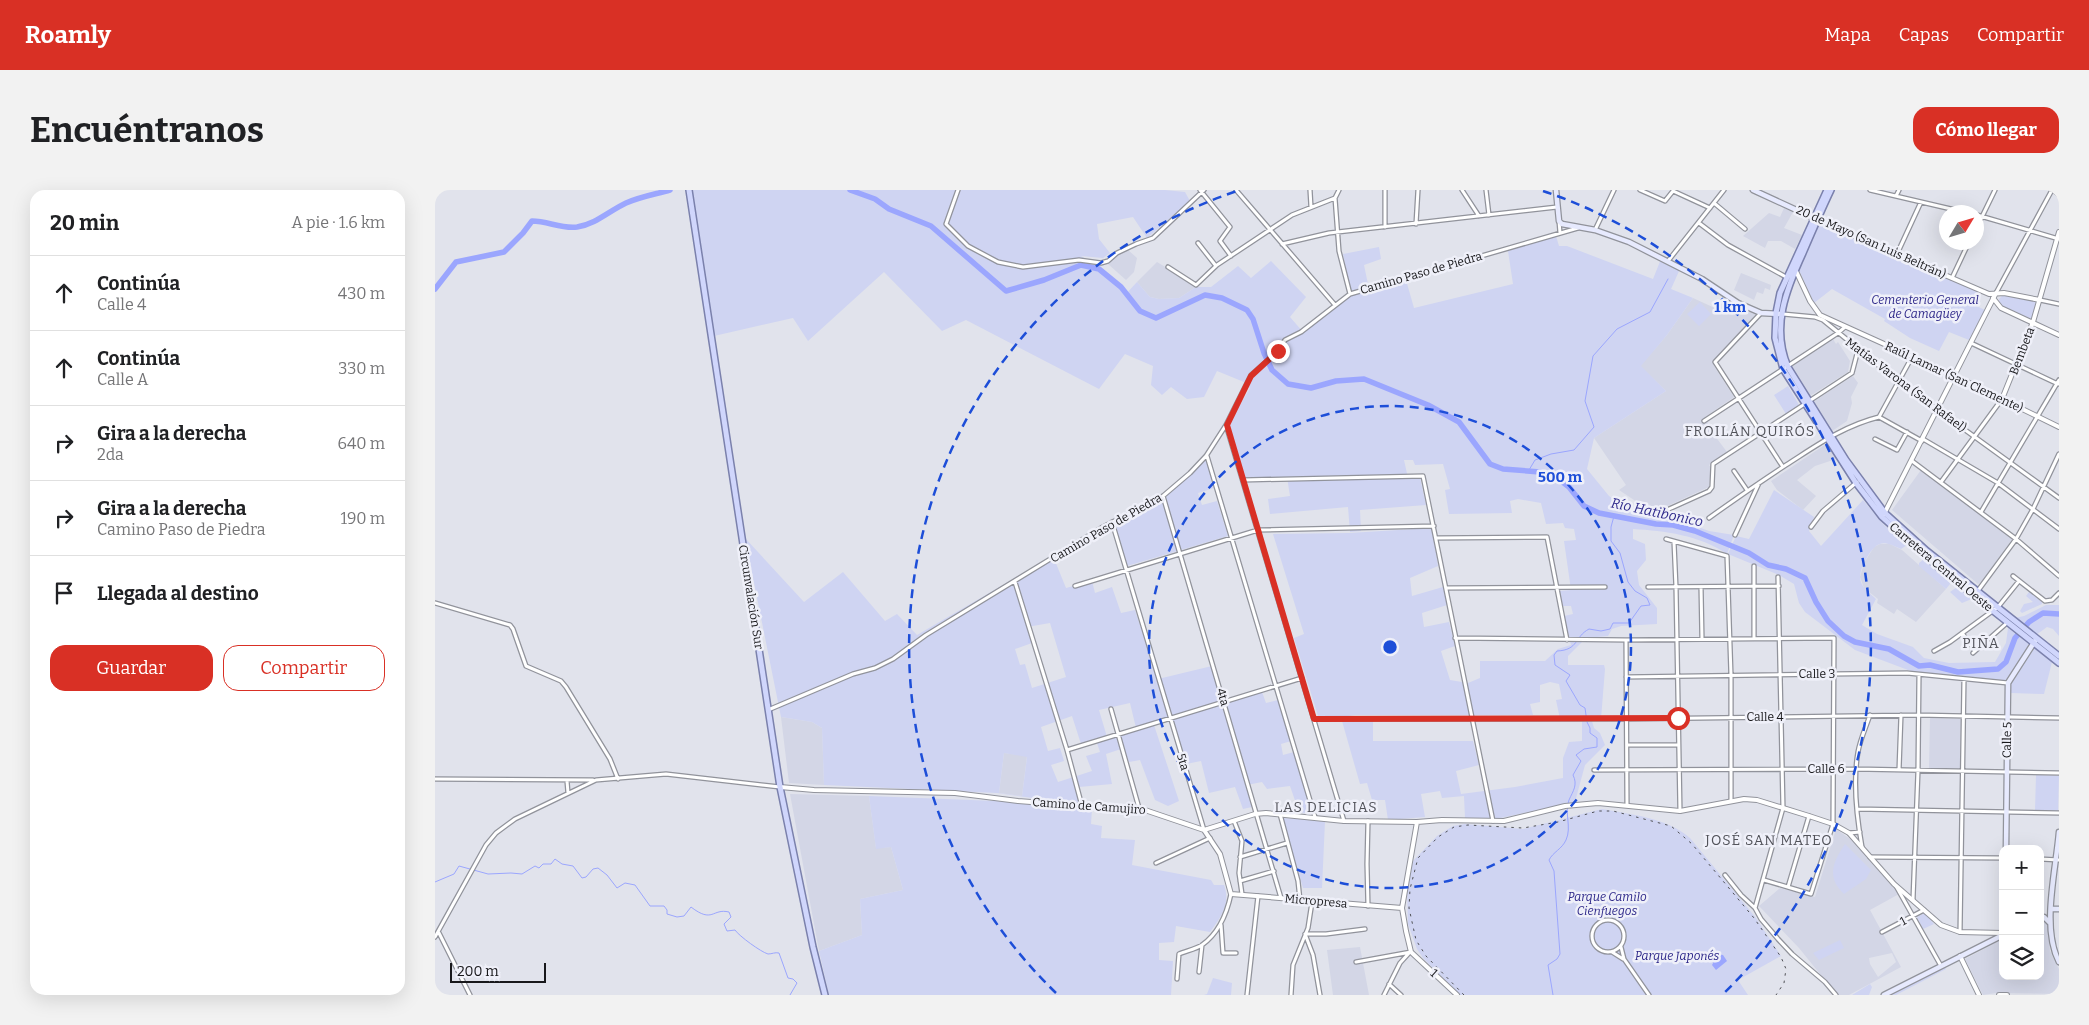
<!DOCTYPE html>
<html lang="es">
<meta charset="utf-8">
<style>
:root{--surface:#fff;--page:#f2f2f2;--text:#202124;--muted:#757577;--line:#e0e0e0;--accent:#d93025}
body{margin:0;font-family:Bitter,serif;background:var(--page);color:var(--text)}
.controls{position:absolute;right:15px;bottom:15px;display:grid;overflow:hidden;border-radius:10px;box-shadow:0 5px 20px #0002}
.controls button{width:45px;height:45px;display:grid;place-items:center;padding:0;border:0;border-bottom:1px solid var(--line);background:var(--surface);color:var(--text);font:25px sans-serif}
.compass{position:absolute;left:1504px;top:15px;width:45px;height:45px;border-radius:50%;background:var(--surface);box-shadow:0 5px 20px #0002;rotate:52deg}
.scale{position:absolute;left:15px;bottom:12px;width:96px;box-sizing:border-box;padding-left:5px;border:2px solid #18181b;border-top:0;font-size:14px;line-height:18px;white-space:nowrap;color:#18181b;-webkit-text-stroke:4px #eff0f9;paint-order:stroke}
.stop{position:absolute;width:15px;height:15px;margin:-11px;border:4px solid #d93025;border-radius:50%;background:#fff}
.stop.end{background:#d93025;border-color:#fff;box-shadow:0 1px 5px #0008}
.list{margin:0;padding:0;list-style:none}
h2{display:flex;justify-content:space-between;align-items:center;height:65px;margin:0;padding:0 20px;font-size:21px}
h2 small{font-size:16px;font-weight:400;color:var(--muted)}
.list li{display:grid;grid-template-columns:32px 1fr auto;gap:15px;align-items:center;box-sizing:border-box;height:75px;padding:0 20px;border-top:1px solid var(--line)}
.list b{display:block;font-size:19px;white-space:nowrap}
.list p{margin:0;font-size:16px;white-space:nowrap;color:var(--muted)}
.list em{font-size:16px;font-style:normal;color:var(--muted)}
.actions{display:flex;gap:10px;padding:15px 20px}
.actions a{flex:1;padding:11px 0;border:1px solid var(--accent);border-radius:15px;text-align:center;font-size:18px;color:var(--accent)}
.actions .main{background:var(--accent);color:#fff}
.icon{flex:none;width:28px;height:28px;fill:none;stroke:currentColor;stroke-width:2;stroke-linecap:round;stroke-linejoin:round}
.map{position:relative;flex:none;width:1624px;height:805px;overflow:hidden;border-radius:15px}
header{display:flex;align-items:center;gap:30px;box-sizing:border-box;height:70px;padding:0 25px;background:var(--accent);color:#fff}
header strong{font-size:24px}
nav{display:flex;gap:28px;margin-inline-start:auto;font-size:18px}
.intro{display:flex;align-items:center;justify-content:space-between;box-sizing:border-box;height:120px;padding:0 30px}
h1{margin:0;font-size:35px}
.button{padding:12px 22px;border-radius:15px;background:var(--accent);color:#fff;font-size:18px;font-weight:700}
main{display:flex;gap:30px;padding:0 30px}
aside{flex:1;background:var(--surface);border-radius:15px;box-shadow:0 5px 20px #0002}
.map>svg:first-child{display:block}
.built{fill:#d3d6e6;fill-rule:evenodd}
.green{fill:#cfd4f2;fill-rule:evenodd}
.water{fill:#9ba6fe}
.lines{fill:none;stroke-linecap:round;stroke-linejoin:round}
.stream{stroke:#9ba6fe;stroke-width:1}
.river{stroke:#9ba6fe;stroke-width:5.5}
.minor-casing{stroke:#91939b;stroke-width:5.5}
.tertiary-casing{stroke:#91939b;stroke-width:6}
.secondary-casing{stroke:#91939b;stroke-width:7}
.primary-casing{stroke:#7b81ac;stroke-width:8}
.minor{stroke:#fff;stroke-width:3}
.tertiary{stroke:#fff;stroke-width:4}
.secondary{stroke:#e7eafe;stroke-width:4.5}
.primary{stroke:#d0d6fc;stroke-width:5}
.rail{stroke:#505156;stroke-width:1;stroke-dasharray:2.5 5;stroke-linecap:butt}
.route{stroke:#d93025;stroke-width:6}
.ring{fill:none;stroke:#1d4ed8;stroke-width:2.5;stroke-dasharray:9 6}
.labels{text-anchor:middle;stroke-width:5;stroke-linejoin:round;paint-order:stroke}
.street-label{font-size:12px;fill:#18181b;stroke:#eff0f9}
.park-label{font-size:12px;font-style:italic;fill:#2d2789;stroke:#eff0f9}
.neighbourhood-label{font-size:14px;letter-spacing:1px;fill:#52535a;stroke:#eff0f9}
.water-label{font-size:14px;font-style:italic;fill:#2e298b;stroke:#eff0f9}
.centre{fill:#1d4ed8;stroke:#eff0f9;stroke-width:2.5}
.ring-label{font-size:15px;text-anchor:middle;font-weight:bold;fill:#1d4ed8;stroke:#eff0f9;stroke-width:5;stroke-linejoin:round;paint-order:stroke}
</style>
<header>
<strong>Roamly</strong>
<nav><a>Mapa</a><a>Capas</a><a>Compartir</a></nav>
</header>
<div class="intro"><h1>Encuéntranos</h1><a class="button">Cómo llegar</a></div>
<main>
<aside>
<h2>20 min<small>A pie · 1.6 km</small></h2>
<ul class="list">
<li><svg class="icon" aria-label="ahead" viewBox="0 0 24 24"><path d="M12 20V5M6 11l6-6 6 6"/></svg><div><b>Continúa</b><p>Calle 4</p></div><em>430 m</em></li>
<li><svg class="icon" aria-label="ahead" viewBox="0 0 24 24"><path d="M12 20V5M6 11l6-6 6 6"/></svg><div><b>Continúa</b><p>Calle A</p></div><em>330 m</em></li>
<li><svg class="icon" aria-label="right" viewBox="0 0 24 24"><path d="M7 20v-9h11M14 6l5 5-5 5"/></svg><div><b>Gira a la derecha</b><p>2da</p></div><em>640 m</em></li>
<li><svg class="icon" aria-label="right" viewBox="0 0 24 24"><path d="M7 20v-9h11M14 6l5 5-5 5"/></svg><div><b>Gira a la derecha</b><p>Camino Paso de Piedra</p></div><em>190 m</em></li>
<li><svg class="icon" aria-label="arrive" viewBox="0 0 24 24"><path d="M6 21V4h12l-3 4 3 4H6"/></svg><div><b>Llegada al destino</b></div></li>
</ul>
<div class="actions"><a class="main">Guardar</a><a>Compartir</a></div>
</aside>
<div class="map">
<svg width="1624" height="805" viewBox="0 0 1624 805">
<rect width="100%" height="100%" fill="#e1e3ec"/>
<path class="built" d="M1349 18 1358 22 1349 38 1367 45 1360 59 1346 51H1333L1330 58 1308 46 1334 23 1345 27Z
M692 59 702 68 699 82 691 90 673 74 683 64Z
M722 72 732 78 761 97 744 108 724 109 715 107 702 92Z
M1306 83 1336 95 1335 100 1330 98 1328 104 1322 102 1319 110 1299 100Z
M1290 107 1321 124 1280 171 1279 176 1299 207 1270 227 1277 242 1292 262 1274 275 1276 278 1274 297 1228 318H1211L1184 300 1191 295 1159 248 1231 201 1205 176 1232 145 1258 108 1282 119Z
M1398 149 1401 154 1403 152 1415 171 1413 182 1375 206 1356 177Z
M1418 186 1423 193 1416 207 1417 213 1412 231 1397 241 1378 212Z
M1391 254 1401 269 1380 276 1362 290 1381 306 1368 320 1342 300 1336 291Z
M1486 280 1578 348 1548 390 1543 394 1457 320Z
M1445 354H1455L1467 360 1511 399 1481 432 1462 419 1459 424 1442 413 1443 409 1429 398 1425 387 1429 373 1439 357Z
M346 527 377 532 387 538 389 595 354 593Z
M1495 528 1526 529 1525 579H1494Z
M569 563 592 566 587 606 564 603Z
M355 604 434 606 441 658 456 657 468 700 425 709 427 745 384 761Z
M1401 639 1415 649 1464 704 1435 720 1466 777 1414 805H1402L1364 758 1324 716 1345 698 1380 707ZM1457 763 1461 772 1443 787 1435 774 1434 768Z
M1605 730 1610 732 1613 736 1615 761 1624 779V804L1561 803 1548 805 1530 769 1568 749V786H1605Z
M925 757 934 805H898L892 760Z"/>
<path class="green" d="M257 0H730L750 2 755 11 712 48 698 27 662 34 664 49 675 63 668 68 646 66 666 78 690 105 702 92 715 107 724 109 744 108 761 97H776L803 76 816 88 836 71 871 107 855 127 868 142 916 103 908 64 944 57 946 69 929 75 934 99 971 90 979 118 1078 94 1073 61 1121 46 1124 56H1132L1218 89 1226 69 1245 79 1236 99 1258 108 1232 145 1206 176 1231 201 1159 248 1152 279 1174 306 1201 325H1231L1274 341 1299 345 1292 364C1264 345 1230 341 1198 339V349L1210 354 1211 370 1202 381 1204 395 1222 418V434L1186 436 1177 439 1173 446 1151 448 1133 466V475H1169L1170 479 1166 529 1157 531 1159 538 1165 543 1170 555 1150 575 1140 612 1061 629 1030 628 1029 606 1007 608 1005 601 986 604 990 627 953 630 950 610H937L932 593 925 594 907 531H938V551H1038L1044 575 1021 581 1026 604 1080 597 1128 588V568L1134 552 1147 551V531L1125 529 1121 510 1127 509 1124 494 1115 492 1105 495V512L1095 514 1098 525H920L906 527 883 526 859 448 869 444 838 344 914 343 997 338 1003 376 975 388 977 406 1008 397 1012 415 987 423 989 437 1014 432 1020 456 1006 461 1015 490 1033 493 1045 488V471H1110L1123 459 1136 455 1129 426 1138 424 1136 416H1127L1124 401 1136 400 1129 351 1141 350 1139 339 1130 338 1128 333 1111 334 1106 313 1083 309 1075 311 1077 323 1014 324 1010 300 1015 299 1008 274 980 275 978 270H969L973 288H985L991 315 925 320 926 341 915 342 913 317 835 324 833 309 855 306 852 287 810 291 793 235 815 198 809 192 782 181 769 207 752 209 736 197 727 205 716 195 718 176 690 164 664 199 531 130 507 141 449 82 373 151 358 128 279 146Z
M1385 33 1543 102 1537 114 1550 120 1534 150 1514 142 1504 161 1475 148 1449 131 1450 129 1397 99 1379 113 1364 80Z
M1568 105 1601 111 1597 129 1565 116 1564 109Z
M1265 112 1276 124 1264 136 1252 124Z
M1353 196 1364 215 1351 224 1339 205Z
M771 266 779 298 763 303 767 315 782 311 793 346 692 376 678 331 727 304Z
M1339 300 1379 327 1374 341 1386 356 1428 310 1449 335 1472 355 1466 359C1448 350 1442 350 1431 369 1428 373 1425 382 1425 387 1425 397 1435 403 1441 409L1427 435 1442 444 1478 457 1489 468 1514 473 1560 472 1571 453 1573 438 1595 454 1572 491 1529 489 1481 483 1420 460 1370 422 1364 413 1359 394 1344 385 1293 364 1301 346 1314 349Z
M310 348 369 412 408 382 450 431 462 424 482 445 618 366 631 398 657 391 660 403 677 397 686 423 700 420 723 489 777 476 788 513 827 502 831 513 843 510 856 551 846 554 848 565 859 562 877 624 864 622 855 596 832 599 827 592 812 595 817 617 808 619 800 597 774 603 766 571 751 574 736 529 719 535 744 611 733 616 720 610 705 570 694 572 689 558 671 564 677 594 644 597 648 615 562 603 389 595 387 538 377 532 346 527ZM615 433 631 487 597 498 590 474 585 475 580 459 597 453 592 437ZM695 513 701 538 672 547 664 520ZM637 526 646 554 661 550 665 562 651 566 657 581 623 592 616 575 629 571 625 558 613 561 606 537ZM569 563 592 567 587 606 564 603Z
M1489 369 1514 389 1515 394 1511 399 1484 376V373Z
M1522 397 1525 398 1539 408 1527 413 1515 402Z
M1594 402 1607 412V414L1587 423 1585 421 1589 414 1598 412 1591 406Z
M1611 415H1624V446L1618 439 1612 437 1601 445 1580 428 1589 426Z
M1599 458 1617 472 1609 504 1576 503V494Z
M1601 585 1624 586 1623 621 1600 620Z
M434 606 561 611 657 618 656 634 667 636 666 648 700 650 697 675 776 690 779 695H789C796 714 786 727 775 742L741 736 739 752 724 753V770L738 771 736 805H394L384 761 427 745 425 709 468 700 456 657 441 659Z
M1167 619C1197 625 1231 627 1255 648L1321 728 1346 766 1303 790 1313 805H1025L988 768 982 759 973 734 972 698 978 671 1002 646 1018 636 1030 634 1088 639Z
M847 628 890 631 887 698H868Z
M1410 654 1436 680 1431 689 1409 704C1391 687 1398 672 1410 654Z
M1490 723 1499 734 1488 739 1482 727Z
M1405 750 1409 758 1384 770 1378 763Z
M1510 776 1511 779 1461 805H1457L1456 803Z
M778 788 797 793 796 805H769L772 804Z
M1435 794 1437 797 1434 805H1417Z"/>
<path class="water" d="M1283 764 1288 765 1292 771 1281 780 1277 775Z"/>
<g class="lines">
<path class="stream" d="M1094 280 1100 270 1116 264 1139 260 1159 237 1150 211 1158 166 1182 139 1215 122 1233 89
M0 692 19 684 24 676 53 684 76 683 87 684 100 676 104 678 108 674H116L120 669 127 674 138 676 147 688 151 687 158 679 163 678 172 685 182 698 190 693 200 695 215 716H229L232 720V724L242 727 249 726 256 717C278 734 277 718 294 722L296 727 289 734 292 741 300 740C304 746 326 762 333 764 337 764 340 762 344 763L353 788 358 789 362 793 355 805
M1118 805 1113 775 1122 769 1125 764 1119 681 1114 670C1118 662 1127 659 1131 650 1137 637 1129 623 1134 610 1138 601 1143 595 1138 585L1146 571 1141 565 1149 559 1162 557V548L1155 543V538L1152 532 1150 518 1145 515 1131 491 1135 485 1120 475 1119 465 1122 461C1144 460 1139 447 1154 439L1166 441 1175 439 1178 433H1194L1206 416 1215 415 1212 408 1200 401 1193 392 1185 363 1176 351V337L1179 326"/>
<path class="river" d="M415 0 440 9 454 19 496 36 571 101 609 90 646 75 664 79 686 97 705 121 721 128 770 105 787 108 812 120 818 129 829 163 837 180 853 194 876 198 901 191 929 189 993 215 1024 232 1055 274 1068 279 1105 282 1125 290 1134 297 1149 316 1164 323 1221 334 1238 335 1260 341 1314 363 1333 375 1351 379 1370 388 1381 412 1393 431 1409 446 1420 452 1454 459 1484 476 1495 475 1523 482 1563 479 1571 472 1580 448 1594 432 1608 423 1624 424
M0 99 21 72 69 62 88 43 97 31C113 31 126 39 142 37 161 34 174 21 191 13 204 7 221 4 235 0"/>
<defs>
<path id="minor" d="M523 0 511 34 533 56 563 72 588 77 644 70 666 73 673 71 682 63 701 54 718 48 769 0
M765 0 795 37 785 51 796 66
M801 0 900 115
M875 0 876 17
M904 0 900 8 904 61 915 104
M1027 0 1044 26
M1051 0 1054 25
M1205 0 1230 11 1238 1 1275 18
M1435 0 1529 22
M1618 0 1624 5
M1461 6 1464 0
M1279 13 1310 39
M1542 25 1624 49
M1124 31 1125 43
M1264 33 1293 55 1351 87
M981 34 983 0
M950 37V0
M1542 37 1560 0
M1160 40 1179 0
M763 53 781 76
M847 54 894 43 1122 17
M1462 64 1486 12
M1233 71 1289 0
M733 77 761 95 782 75 857 25 900 8
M1517 88 1534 52
M1561 103 1617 0
M1605 110 1624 114
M1326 123 1280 172 1348 277
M1348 124 1380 127 1388 130 1464 192 1624 308
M1536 153 1623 194
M1444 227 1477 167
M1444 227 1487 251
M1269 231 1403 143 1410 137
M791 235 909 631
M1440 249 1462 260 1472 242
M1488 249 1563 293 1624 339
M772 266 880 627
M1477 271 1581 349 1624 386
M1299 281 1312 300
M808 290 988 286 1058 631
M1506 292 1567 209
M728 306 846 708
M1234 319 1274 301 1277 297 1278 274 1417 183 1423 160
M1546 322 1624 190
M1274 328C1299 310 1325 292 1351 275 1381 256 1408 236 1444 227
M677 332 769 640
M1376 337 1388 321 1422 292
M1300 345 1324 293
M1001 348 1112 347 1132 450
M1231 349 1292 366 1296 485V611
M1239 352 1241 397 1245 621
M1319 376V448
M1578 386 1610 411 1617 410 1624 403
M580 392 632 560 647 616
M640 396 823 340 999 336
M1213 397 1344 396
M1266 397 1267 449
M1011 398 1170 397
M1539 406 1581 349 1598 319 1624 264
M0 413 75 435 78 439 91 476 126 491 131 497 175 569 183 589
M1527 443 1540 461
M1020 448 1191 450 1399 448 1398 634 1376 704 1329 690
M1191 450 1192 615
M1499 461 1515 452 1563 417 1584 391
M1538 463 1573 432
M1191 487 1472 483 1573 493
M676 519 704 618
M333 520 418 484 440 478 458 469 491 445 666 338 728 306 755 283 771 266 791 235 816 185 843 161 850 150 866 142 915 104 1143 38
M879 529H1192L1483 525 1624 528
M1192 555H1243
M632 560 867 488
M1159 580 1421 579 1624 583
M1464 580 1466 525
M0 589 158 590
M132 591 133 603
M1423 619 1624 623
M845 624 863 691 865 710
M799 631 807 651 804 683 807 704
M933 631 932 674 933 716
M1414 643 1425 642
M1427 657C1422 629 1418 590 1423 562 1425 550 1431 537 1435 525
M805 667 852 653
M1435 667 1568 668
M1605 669 1624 670
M721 673 775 648
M1290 685 1306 705 1320 718 1326 729 1343 749 1357 764 1390 792 1401 805
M805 691 839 681
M1461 696 1506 776
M1353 697 1374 626
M1478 709 1483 581 1484 485
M1320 718 1348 618 1343 387
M1157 746a16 16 0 1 1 32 0a16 16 0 1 1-32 0Z
M786 735 788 763H801
M1447 742 1489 720
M1525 742 1529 489
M4 743 35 805
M0 747 51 655 61 643 80 629 161 590 231 584 345 597
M1186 757 1189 769 1214 805
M1177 762 1188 769
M921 772 976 762
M764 782 767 755
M742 789 744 764C751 761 761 759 767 755 784 743 792 723 796 704
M954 794 966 805
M812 805 823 706
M856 805 858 775 873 738 877 712
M885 805 878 765 870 744H891L930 739
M949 805 965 773 975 762"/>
<path id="tertiary" d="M1382 30 1554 104 1569 103 1605 110
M1360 79 1375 111 1385 125 1520 186 1624 237
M1558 108 1566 118 1624 145
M1567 209 1598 132 1624 42
M1449 324 1561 103
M345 597 379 600 520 603 583 611 647 616 704 618 769 640 820 624 831 623 909 631 982 632 1007 630 1069 631 1130 616 1163 613 1245 621 1309 609 1322 610 1374 626 1398 634 1414 643 1459 694 1506 735 1525 742 1568 743
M982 632 967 718 971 741 976 762 1022 805
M769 640 785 664 796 704 967 718
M1525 766 1544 805
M1564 805H1572"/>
<path id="secondary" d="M1121 0 1124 31 1127 34 1160 40 1194 52 1267 89 1303 113 1326 123 1346 124
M1318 0 1381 29
M1624 642C1621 680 1606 737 1624 772
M1571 659 1573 493 1600 451
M1616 719H1624
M1605 727H1609L1615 733
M1449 805 1568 745"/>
<path id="primary" d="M254 0 345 597 378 757 390 805
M1392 0 1345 103 1341 123 1340 148 1348 179 1421 293 1447 327 1504 378 1624 473
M1396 0C1386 21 1377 42 1368 63 1351 100 1336 137 1353 177L1411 270 1450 323 1492 361 1624 466"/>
</defs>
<use href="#minor" class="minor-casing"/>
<use href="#tertiary" class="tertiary-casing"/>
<use href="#secondary" class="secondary-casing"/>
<use href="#primary" class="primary-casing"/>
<use href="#minor" class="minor"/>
<use href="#tertiary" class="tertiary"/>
<use href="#secondary" class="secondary"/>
<use href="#primary" class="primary"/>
<path class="rail" d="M1029 805 991 766 981 750 974 718 975 699 983 668 1003 647 1019 637 1033 635 1088 638 1123 632 1163 621H1178L1236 636 1257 654 1319 728 1346 767 1351 779 1349 793 1341 805"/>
</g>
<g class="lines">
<path class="route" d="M843 161 816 186 792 235 879 529 1243 528"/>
</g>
<g class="ring">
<circle cx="955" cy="457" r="241"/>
<path d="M621 803A481 481 0 0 1 802 1M1108 1A481 481 0 0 1 1289 803"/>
</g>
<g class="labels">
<g class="street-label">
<text transform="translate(1436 52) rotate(24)" y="4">20 de Mayo (San Luis Beltrán)</text>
<text transform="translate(986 83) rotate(-16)" y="4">Camino Paso de Piedra</text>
<text transform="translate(1587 161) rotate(-69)" y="4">Bembeta</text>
<text transform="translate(1519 187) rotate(25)" y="4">Raúl Lamar (San Clemente)</text>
<text transform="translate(1471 195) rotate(37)" y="4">Matías Varona (San Rafael)</text>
<text transform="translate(671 338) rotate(-30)" y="4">Camino Paso de Piedra</text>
<text transform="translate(1506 377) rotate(40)" y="4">Carretera Central Oeste</text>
<text transform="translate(316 407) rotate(81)" y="4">Circunvalación Sur</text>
<text x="1382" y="488">Calle 3</text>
<text transform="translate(788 507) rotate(73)" y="4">4ta</text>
<text x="1330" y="531">Calle 4</text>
<text transform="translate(1572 550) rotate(-89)" y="4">Calle 5</text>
<text transform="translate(748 572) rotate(73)" y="4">5ta</text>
<text x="1391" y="583">Calle 6</text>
<text transform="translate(654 616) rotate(4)" y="4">Camino de Camujiro</text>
<text transform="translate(881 711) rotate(5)" y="4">Micropresa</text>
<text transform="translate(1468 731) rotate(-28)" y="4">1</text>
<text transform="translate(999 783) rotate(43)" y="4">1</text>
</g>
<g class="park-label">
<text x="1490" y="114">Cementerio General<tspan x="1490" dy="14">de Camagüey</tspan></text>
<text x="1172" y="711">Parque Camilo<tspan x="1172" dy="14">Cienfuegos</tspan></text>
<text x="1242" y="770">Parque Japonés</text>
</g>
<g class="neighbourhood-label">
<text x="1315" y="246">FROILÁN QUIRÓS</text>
<text x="1546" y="458">PIÑA</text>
<text x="891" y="622">LAS DELICIAS</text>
<text x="1334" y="655">JOSÉ SAN MATEO</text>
</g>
<g class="water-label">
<text transform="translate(1222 322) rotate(12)" y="5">Río Hatibonico</text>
</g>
</g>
<circle cx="955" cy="457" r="8" class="centre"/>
<g class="ring-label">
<text x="1295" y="122">1 km</text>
<text x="1125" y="292">500 m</text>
</g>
</svg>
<div class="controls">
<button>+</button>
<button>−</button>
<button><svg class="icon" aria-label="layers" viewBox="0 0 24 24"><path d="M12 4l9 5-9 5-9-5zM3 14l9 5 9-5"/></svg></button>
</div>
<svg class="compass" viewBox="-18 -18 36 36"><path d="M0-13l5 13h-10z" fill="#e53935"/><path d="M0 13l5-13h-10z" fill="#757577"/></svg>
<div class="scale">200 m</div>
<div class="stop" style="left:1243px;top:528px"></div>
<div class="stop end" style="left:843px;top:161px"></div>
</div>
</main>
